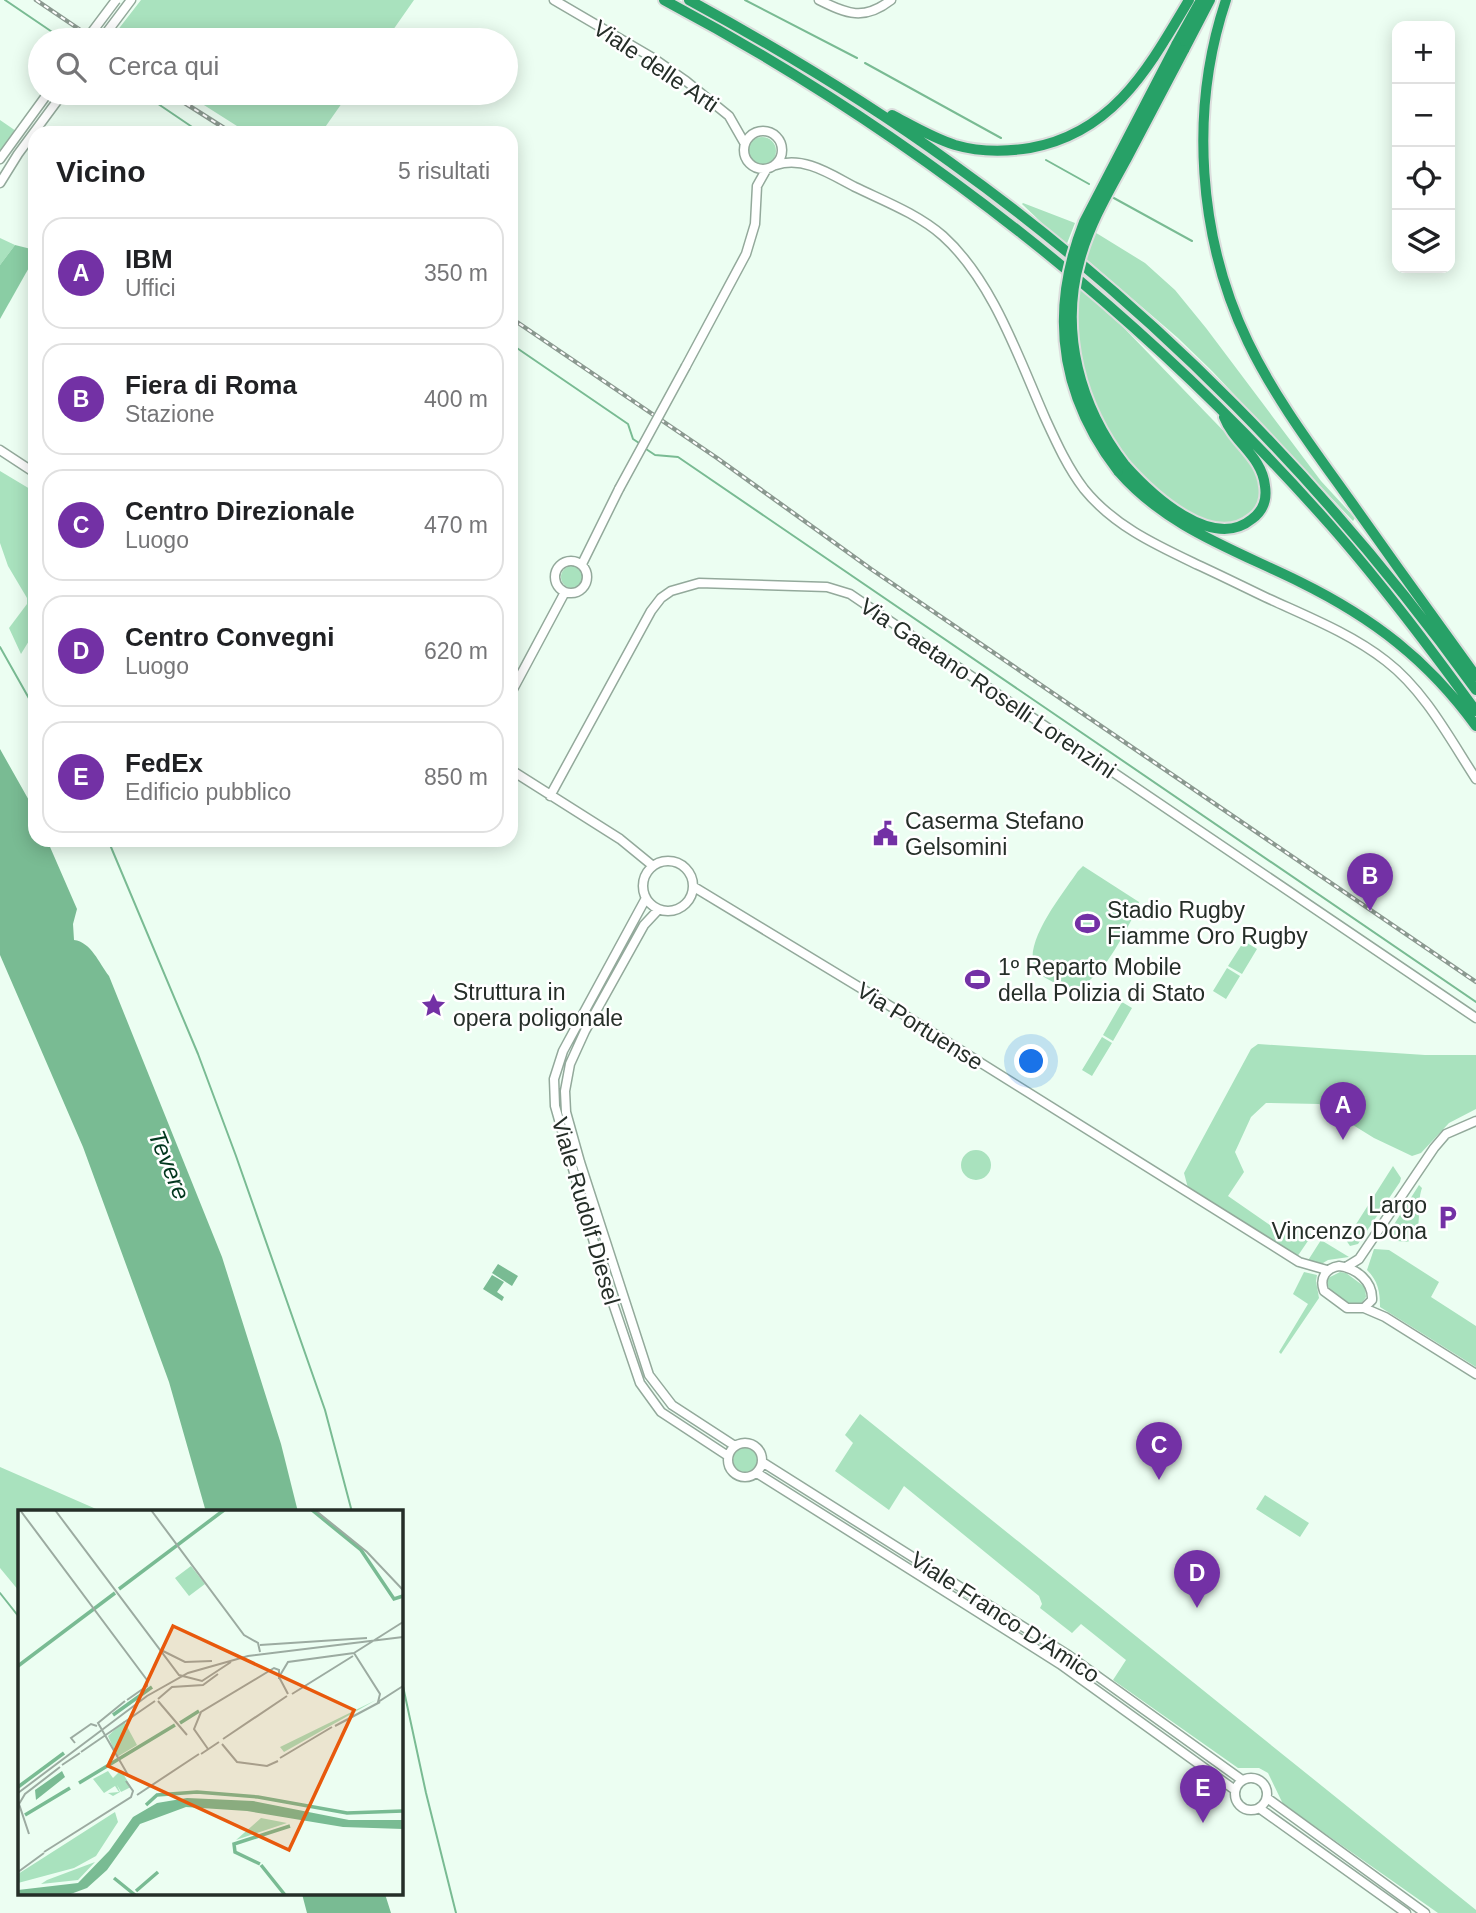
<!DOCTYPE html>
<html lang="it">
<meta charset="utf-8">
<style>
:root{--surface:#fff;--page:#f2f2f2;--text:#202124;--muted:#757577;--line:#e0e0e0;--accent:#7331a5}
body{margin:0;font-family:Arial,sans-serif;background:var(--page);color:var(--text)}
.controls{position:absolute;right:21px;top:21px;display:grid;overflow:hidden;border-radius:14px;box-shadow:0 4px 18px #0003}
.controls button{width:63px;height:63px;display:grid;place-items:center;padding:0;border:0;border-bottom:2px solid var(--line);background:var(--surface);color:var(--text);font:35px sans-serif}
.you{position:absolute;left:1032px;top:1062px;width:24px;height:24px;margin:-18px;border:5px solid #fff;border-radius:50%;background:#1a73e8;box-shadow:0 0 0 10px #1a73e833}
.badge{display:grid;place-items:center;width:46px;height:46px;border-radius:50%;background:var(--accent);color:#fff;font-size:23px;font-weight:700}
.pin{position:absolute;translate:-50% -58px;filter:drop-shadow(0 2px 4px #0008)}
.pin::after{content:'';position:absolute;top:37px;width:24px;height:21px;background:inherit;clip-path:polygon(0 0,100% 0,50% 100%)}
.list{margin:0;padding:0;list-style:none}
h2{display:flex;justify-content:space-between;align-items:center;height:91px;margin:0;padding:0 28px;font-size:30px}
h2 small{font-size:23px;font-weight:400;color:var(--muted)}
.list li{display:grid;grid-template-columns:46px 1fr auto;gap:21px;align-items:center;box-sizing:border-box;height:112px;margin:0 14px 14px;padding:0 14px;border:2px solid var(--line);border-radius:21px}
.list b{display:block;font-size:26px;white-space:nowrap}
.list p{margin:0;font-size:23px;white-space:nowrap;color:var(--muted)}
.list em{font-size:23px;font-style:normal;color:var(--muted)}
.icon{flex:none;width:38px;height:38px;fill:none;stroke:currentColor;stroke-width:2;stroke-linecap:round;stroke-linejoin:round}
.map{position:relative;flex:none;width:1476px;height:1913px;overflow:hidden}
.search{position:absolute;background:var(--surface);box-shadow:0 4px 18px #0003;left:28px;top:28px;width:490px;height:77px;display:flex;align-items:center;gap:18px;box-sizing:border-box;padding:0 24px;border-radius:38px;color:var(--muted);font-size:26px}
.panel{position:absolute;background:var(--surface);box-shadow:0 4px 18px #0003;left:28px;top:126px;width:490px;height:721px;border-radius:21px}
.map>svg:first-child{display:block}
.green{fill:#a9e2be}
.forest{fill:#8acda4}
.water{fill:#79bb93}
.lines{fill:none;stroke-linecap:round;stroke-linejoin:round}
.stream{stroke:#79bb93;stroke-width:2}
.secondary-casing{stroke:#93a99b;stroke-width:11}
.highway-casing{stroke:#dcdedd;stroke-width:14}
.secondary{stroke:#fff;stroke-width:8}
.highway{stroke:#27a167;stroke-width:10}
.rail-casing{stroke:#8b9990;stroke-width:4.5}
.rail{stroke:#fff;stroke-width:2;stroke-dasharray:5;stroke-linecap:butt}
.secondary-bridge-casing{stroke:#93a99b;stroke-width:11;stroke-linecap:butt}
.highway-bridge-casing{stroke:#dcdedd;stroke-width:14;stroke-linecap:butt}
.secondary-bridge{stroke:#fff;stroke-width:8}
.highway-bridge{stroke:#27a167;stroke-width:10}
.labels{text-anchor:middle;stroke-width:5;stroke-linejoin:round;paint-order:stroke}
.street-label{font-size:23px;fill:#252e28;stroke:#fff}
.poi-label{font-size:23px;fill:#252e28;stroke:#fff;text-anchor:start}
.water-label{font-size:24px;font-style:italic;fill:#00361d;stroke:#fff}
.inset-river{fill:none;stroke:#79bb93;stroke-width:3.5}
.inset-road{fill:none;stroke:#9caba1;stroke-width:2}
.view{fill:#e8590c;fill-opacity:0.15;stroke:#e8590c;stroke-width:3.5}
.inset-edge{fill:none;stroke:#252e28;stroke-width:3.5}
</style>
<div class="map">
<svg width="1476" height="1913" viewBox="0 0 1476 1913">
<rect width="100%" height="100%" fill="#ecfef2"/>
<path class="green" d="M141 0H414L386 40H110Z
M185 93H349L321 133H248Z
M0 120 16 131 0 153Z
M748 151a14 14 0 1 1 28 0a14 14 0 1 1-28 0Z
M1023 203 1075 223 1066 246 1022 204Z
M1093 231 1145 263 1175 290 1206 328 1321 481 1355 518 1353 521 1212 371 1178 338 1085 258Z
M0 238 15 245 0 265Z
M1077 286 1123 327 1241 449 1258 475 1261 492 1254 513 1235 524 1221 525 1208 522 1182 511 1137 473 1109 437 1083 379 1075 329Z
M0 471 35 492V631L21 654 9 628 27 604V598L8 566 0 543Z
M561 577a11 11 0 1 1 22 0a11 11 0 1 1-22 0Z
M1083 866 1139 902 1138 908C1123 934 1100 989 1067 989 1059 984 1046 980 1039 973 1015 951 1065 891 1078 871Z
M1244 941 1257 949 1242 974 1228 966Z
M1227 968 1240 976 1226 999 1213 991Z
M1122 1002 1132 1008 1113 1041 1103 1035Z
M1102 1037 1112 1043 1092 1076 1082 1070Z
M1258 1044 1425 1055H1476V1109L1449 1123 1421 1153 1412 1156 1374 1138 1319 1104 1266 1103 1251 1117 1235 1152 1244 1172 1228 1196 1277 1230 1303 1227 1312 1235 1297 1257 1188 1188 1184 1173 1251 1049Z
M961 1165a15 15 0 1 1 30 0a15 15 0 1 1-30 0Z
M1393 1166 1401 1178 1400 1182 1358 1244 1350 1246 1346 1240Z
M1419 1185 1422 1188C1416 1204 1423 1226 1413 1240L1406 1242 1398 1241 1393 1234V1226Z
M1321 1240 1349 1257 1328 1260 1318 1266 1307 1262Z
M1374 1249 1389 1250 1439 1282 1431 1297 1476 1326V1367L1380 1307C1380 1291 1378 1281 1367 1270Z
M1304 1272 1317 1275 1316 1281 1319 1298 1281 1354 1279 1352 1308 1304 1293 1294Z
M1340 1272 1346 1273 1365 1287 1366 1297 1361 1304C1346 1308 1324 1294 1328 1278Z
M860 1414 1476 1910V1913H1438L1283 1804 1268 1773 1259 1768H1238L1113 1680 1126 1660 1081 1624 1072 1633 1040 1608 1042 1604 1039 1596 904 1486 889 1510 835 1471 853 1443 845 1435Z
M733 1460a13 13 0 1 1 26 0a13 13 0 1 1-26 0Z
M0 1467 103 1512H19V1591L0 1568Z
M1265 1495 1309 1523 1300 1537 1256 1509Z"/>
<path class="forest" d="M15 245 35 250V257L0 319V265Z"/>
<path class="water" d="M0 749 35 811V840H47L77 909 73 924 74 940C91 942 99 963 109 976L222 1257 281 1444 298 1512H206L169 1382 83 1147 0 955Z
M498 1264 518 1276 512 1286 492 1273Z
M492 1275 504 1282 497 1292 504 1297 502 1301 483 1289Z
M302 1894H385L391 1913H307Z"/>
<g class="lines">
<path class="stream" d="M5 0 64 40
M745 0 857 58
M865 63 1001 138
M142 93 201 133
M1046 160 1089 184
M1112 197 1192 241
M511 344 628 424 633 439 639 443
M646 449 655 455 678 457 1476 1002
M0 647 35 709
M108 840 198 1054 236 1156 325 1410 352 1512
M0 1593 19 1617
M401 1677 426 1793 456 1913"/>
<defs>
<path id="secondary" d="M554 0 653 58 686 81 729 116 745 144
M819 0C847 14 864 21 891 0
M101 40 131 0
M744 150a19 19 0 1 1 38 0a19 19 0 1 1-38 0Z
M0 159 48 93
M776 165C804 156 830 174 855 187 884 201 918 214 943 236 993 281 1019 359 1046 420 1057 444 1068 468 1084 489 1114 526 1156 545 1198 565 1220 575 1242 586 1265 597 1306 616 1350 633 1386 661 1425 691 1450 739 1476 779
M0 183 18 154 63 93
M686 366 746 254 755 224 757 186 766 170
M0 450 35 473
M555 577a16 16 0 1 1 32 0a16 16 0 1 1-32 0Z
M582 564 619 489
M511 693 565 592
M511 770 620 839 653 866
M550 796 651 611 661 598 671 591 699 583 827 587 850 594 1476 1018
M643 886a25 25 0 1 1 50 0a25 25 0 1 1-50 0Z
M694 887 882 1001 1299 1262 1327 1270
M646 898 563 1051 554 1079 555 1106 603 1274 640 1383 661 1412 728 1456
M658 910 644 925 585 1031 570 1064 565 1091 566 1112 580 1162 649 1375 672 1405 735 1446
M1339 1266C1356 1268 1373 1281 1372 1300L1364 1308H1347L1324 1291C1319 1278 1326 1268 1339 1266Z
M1346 1267 1359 1259 1434 1148 1446 1134 1476 1121
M1364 1308 1385 1317 1476 1374
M728 1460a17 17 0 1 1 34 0a17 17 0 1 1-34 0Z
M762 1462 1068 1655 1242 1780
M757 1473 1060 1664 1235 1790
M1235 1794a16 16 0 1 1 32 0a16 16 0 1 1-32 0Z
M1267 1798 1425 1913
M1259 1808 1406 1913"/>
<path id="highway" d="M664 0C916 134 1142 312 1331 526 1383 585 1430 648 1476 711
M689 0C779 49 867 102 950 162 1153 307 1331 489 1476 690
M1226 0C1189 110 1198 238 1248 342 1276 400 1315 451 1352 503 1393 561 1434 618 1476 676
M1176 45 1201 0
M1184 50 1210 0
M892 115C913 126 933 138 955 145 979 152 1005 152 1030 148 1114 133 1149 67 1189 0
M1125 465C1151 494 1212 552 1252 519 1263 511 1267 499 1265 486 1262 456 1234 443 1224 417
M1118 471C1166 527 1235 550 1300 582 1373 618 1428 660 1476 726"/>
</defs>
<use href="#secondary" class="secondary-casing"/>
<use href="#highway" class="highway-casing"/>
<use href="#secondary" class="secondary"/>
<use href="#highway" class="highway"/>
<defs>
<path id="rail" d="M36 0 95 40
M169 93 232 133
M511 318 717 458 871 569 1476 982"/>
</defs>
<use href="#rail" class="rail-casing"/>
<use href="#rail" class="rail"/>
<defs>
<path id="secondary-bridge" d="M86 40 116 0
M619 489 686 366"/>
<path id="highway-bridge" d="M1125 465C1080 407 1059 332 1080 259 1090 223 1109 191 1127 158 1146 122 1165 86 1184 50
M1118 471C1059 394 1049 311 1084 222L1176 45"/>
</defs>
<use href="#secondary-bridge" class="secondary-bridge-casing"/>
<use href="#highway-bridge" class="highway-bridge-casing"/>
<use href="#secondary-bridge" class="secondary-bridge"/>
<use href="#highway-bridge" class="highway-bridge"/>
</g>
<defs>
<symbol id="civic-bare" viewBox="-9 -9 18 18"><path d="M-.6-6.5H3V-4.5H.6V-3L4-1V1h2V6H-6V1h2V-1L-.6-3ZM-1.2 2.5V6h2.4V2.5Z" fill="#7331a5" stroke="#fff" stroke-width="2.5" paint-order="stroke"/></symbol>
<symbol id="stadium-bare" viewBox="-9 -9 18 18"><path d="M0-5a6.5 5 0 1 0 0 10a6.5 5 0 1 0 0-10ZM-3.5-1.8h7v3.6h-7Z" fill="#7331a5" stroke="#fff" stroke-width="2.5" paint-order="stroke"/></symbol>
<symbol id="sight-bare" viewBox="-9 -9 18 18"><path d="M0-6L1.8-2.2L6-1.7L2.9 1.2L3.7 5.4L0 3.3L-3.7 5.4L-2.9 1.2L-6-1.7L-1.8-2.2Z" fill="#7331a5" stroke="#fff" stroke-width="2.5" paint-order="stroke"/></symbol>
<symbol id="parking-bare" viewBox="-9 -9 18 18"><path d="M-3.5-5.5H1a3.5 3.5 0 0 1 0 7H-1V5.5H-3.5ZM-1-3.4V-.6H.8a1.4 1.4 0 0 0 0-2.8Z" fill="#7331a5" stroke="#fff" stroke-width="2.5" paint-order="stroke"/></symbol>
</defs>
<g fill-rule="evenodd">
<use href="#civic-bare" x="868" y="816" width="35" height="35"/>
<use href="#stadium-bare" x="1070" y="906" width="35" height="35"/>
<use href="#stadium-bare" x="960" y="962" width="35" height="35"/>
<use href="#sight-bare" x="416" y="988" width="35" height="35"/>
<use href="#parking-bare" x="1430" y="1200" width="35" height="35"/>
</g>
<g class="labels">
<g class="street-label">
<text transform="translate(656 66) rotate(34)" y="8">Viale delle Arti</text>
<text transform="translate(988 688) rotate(34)" y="8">Via Gaetano Roselli Lorenzini</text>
<text transform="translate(920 1026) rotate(32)" y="8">Via Portuense</text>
<text transform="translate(586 1211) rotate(74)" y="8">Viale Rudolf Diesel</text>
<text transform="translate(1005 1617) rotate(33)" y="8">Viale Franco D'Amico</text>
</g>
<g class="poi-label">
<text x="905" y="829">Caserma Stefano<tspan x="905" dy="26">Gelsomini</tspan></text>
<text x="1107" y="918">Stadio Rugby<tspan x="1107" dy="26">Fiamme Oro Rugby</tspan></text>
<text x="998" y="975">1º Reparto Mobile<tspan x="998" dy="26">della Polizia di Stato</tspan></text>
<text x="453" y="1000">Struttura in<tspan x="453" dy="26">opera poligonale</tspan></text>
<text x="1427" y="1213" text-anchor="end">Largo<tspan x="1427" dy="26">Vincenzo Dona</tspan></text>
</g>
<g class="water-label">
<text transform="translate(169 1165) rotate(68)" y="8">Tevere</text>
</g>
</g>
<g transform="translate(18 1510)">
<rect width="385" height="385" fill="#ecfef2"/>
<path d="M173 56 187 74 171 86 157 68ZM358 190 266 242 262 237ZM106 211 119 235 99 247 90 226ZM103 260 113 277 103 282 99 275 102 282 95 286 90 283 101 282 97 276 86 283 75 269 90 261 95 268ZM97 302 100 312 78 346 56 358 0 373V364ZM243 308 269 313 218 330ZM77 352 60 370 23 374 29 370Z" fill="#a9e2be"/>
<path d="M44 261 47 267 18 290 17 280ZM169 288 235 291 331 310H385V319L325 317 229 301 168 297 122 314 89 360 69 378 50 385H0V380L60 373 91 341 115 307 139 293Z" fill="#79bb93"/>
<path class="inset-river" d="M294 0 343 40 376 89 385 86M101 79 206 0M0 156 97 83M95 205 134 177M162 213 181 201M61 273 157 215M0 277 46 243M128 295 139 285 179 282 240 287 329 303 385 301M7 305 52 278M242 354 217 342 216 334 272 316M243 355 267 385M96 368 117 385M118 381 140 362"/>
<path class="inset-road" d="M2 0 129 170V176L109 190M37 0 161 165 184 171 213 152M133 0 226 125 240 133 242 142M297 0 349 42 385 80M242 135 349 128M145 141 167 152 194 151M336 143 362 184 360 192 385 176M336 143 385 112M270 184 261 167 270 152 336 143M274 184 335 146M140 189 154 177 185 175 200 164M107 191 80 213 110 265M140 191 169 225M317 216 362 192M205 229 269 186M57 233 53 228 73 214 79 216M204 234 219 252 249 256 260 251M190 239 176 219 183 202 256 158 261 160V169M63 242 137 191M183 244 201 232M262 248 314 217M44 255 62 243M0 283 129 186 170 163 230 146 385 127M119 285 181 244M11 324 1 294 7 284 42 257M26 342 113 287 115 281 108 271M0 362 26 343"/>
<path class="view" d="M155 116 336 200 271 340 90 256Z"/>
<rect width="385" height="385" class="inset-edge"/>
</g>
</svg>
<div class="controls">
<button>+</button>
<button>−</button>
<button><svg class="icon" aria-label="locate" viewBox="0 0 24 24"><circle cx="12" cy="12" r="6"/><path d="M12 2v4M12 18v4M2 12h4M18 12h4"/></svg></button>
<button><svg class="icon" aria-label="layers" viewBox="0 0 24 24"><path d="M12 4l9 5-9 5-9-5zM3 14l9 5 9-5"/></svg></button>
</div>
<div class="you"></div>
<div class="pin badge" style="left:1343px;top:1140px">A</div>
<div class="pin badge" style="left:1370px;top:911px">B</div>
<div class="pin badge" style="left:1159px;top:1480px">C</div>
<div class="pin badge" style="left:1197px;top:1608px">D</div>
<div class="pin badge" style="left:1203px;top:1823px">E</div>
<div class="search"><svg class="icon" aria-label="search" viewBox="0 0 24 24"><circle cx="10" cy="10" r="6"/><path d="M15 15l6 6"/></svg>Cerca qui</div>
<section class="panel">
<h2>Vicino<small>5 risultati</small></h2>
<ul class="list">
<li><span class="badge">A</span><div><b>IBM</b><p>Uffici</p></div><em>350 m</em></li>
<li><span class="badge">B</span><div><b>Fiera di Roma</b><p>Stazione</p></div><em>400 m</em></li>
<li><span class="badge">C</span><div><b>Centro Direzionale</b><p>Luogo</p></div><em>470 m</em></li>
<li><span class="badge">D</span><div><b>Centro Convegni</b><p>Luogo</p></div><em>620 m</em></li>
<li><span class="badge">E</span><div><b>FedEx</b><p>Edificio pubblico</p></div><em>850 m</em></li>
</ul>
</section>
</div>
